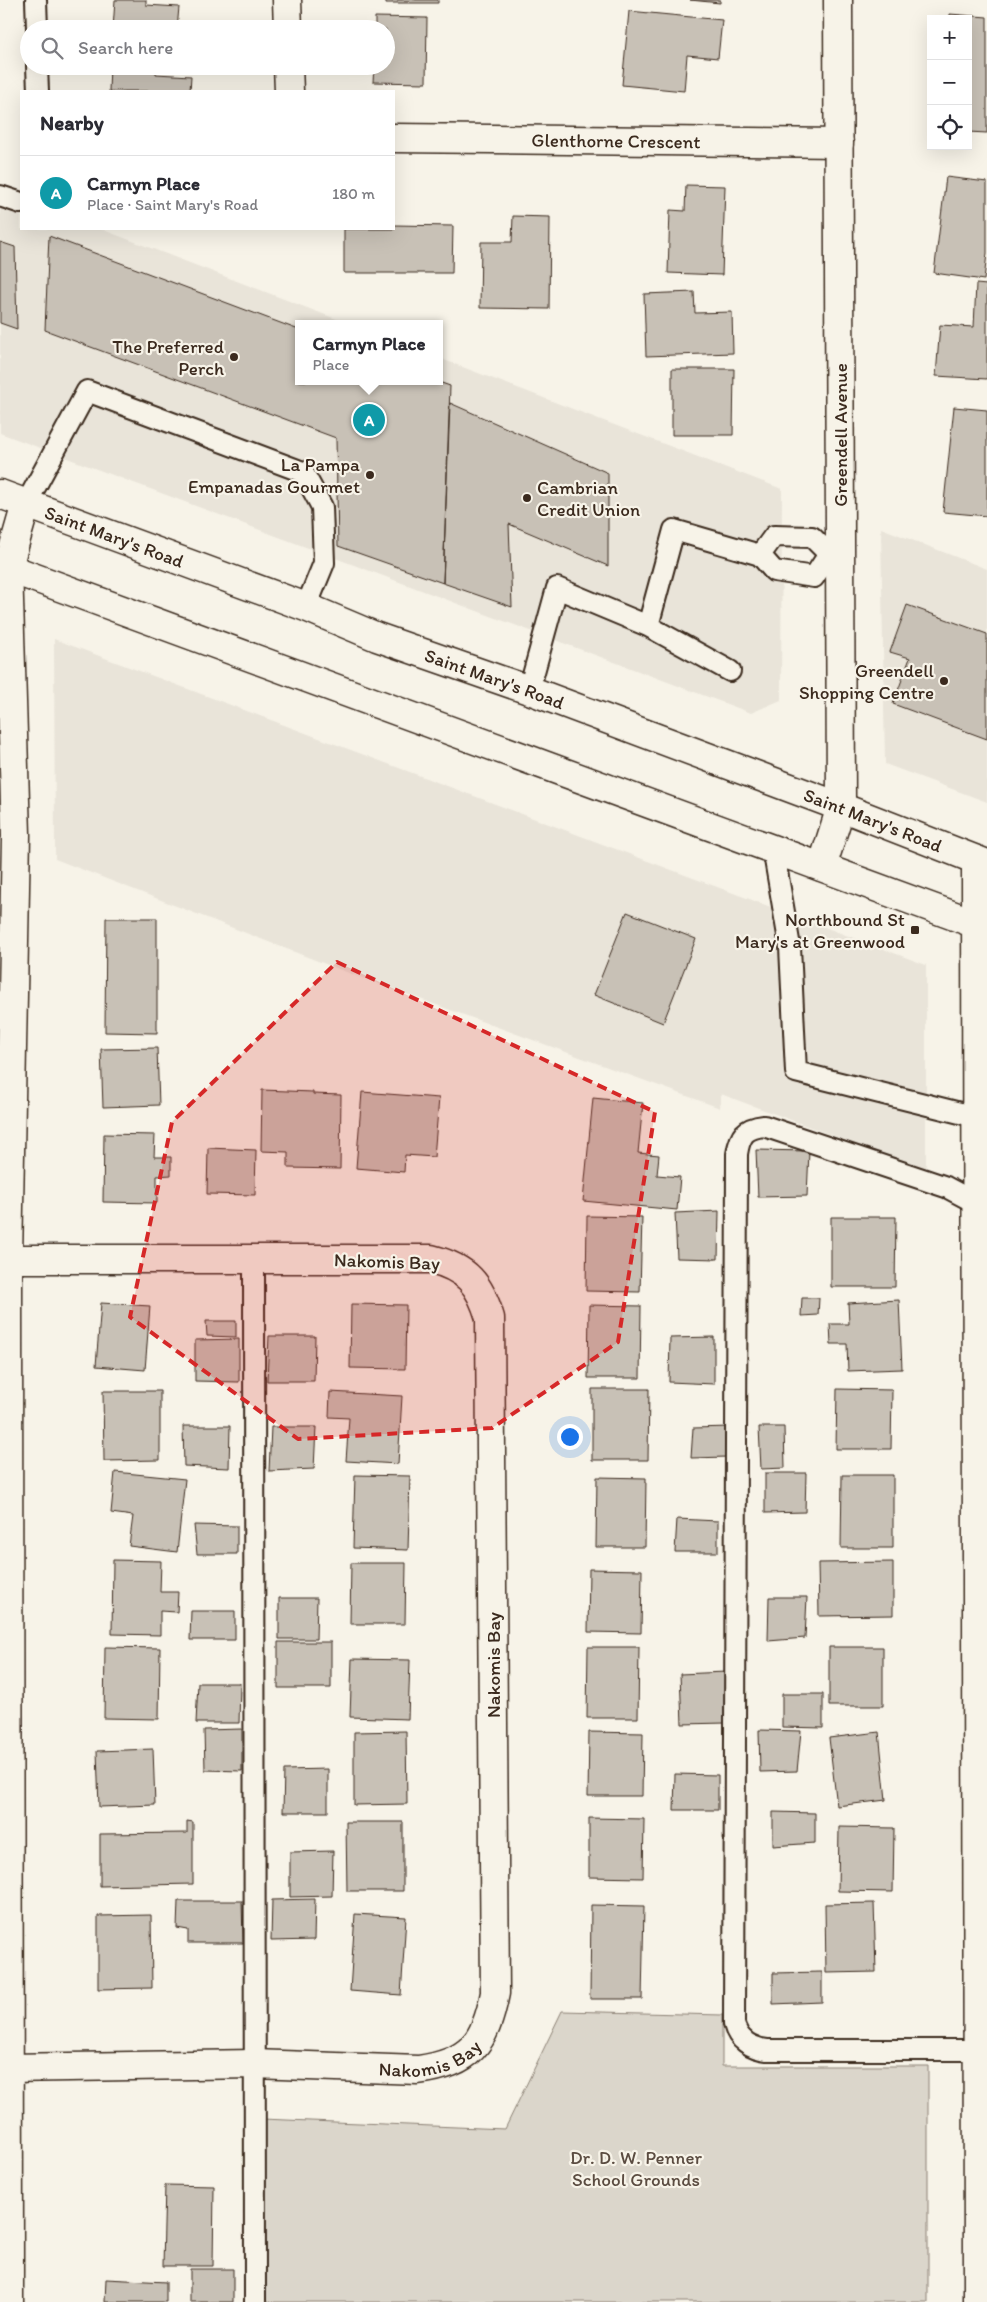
<!DOCTYPE html>
<meta charset="utf-8">
<style>
:root{--surface:#fff;--page:#f2f2f3;--text:#2b2b33;--muted:#7c7c81;--line:#e1e1e2;--accent:#3b2a1e}
body{margin:0;font-family:Itim,sans-serif;background:var(--page);color:var(--text)}
.controls{position:absolute;right:15px;top:15px;display:grid;overflow:hidden;border-radius:0px;box-shadow:0 5px 20px #0002}
.controls button{width:45px;height:45px;display:grid;place-items:center;padding:0;border:0;border-bottom:1px solid var(--line);background:var(--surface);color:var(--text);font:25px sans-serif}
.you{position:absolute;left:569px;top:1436px;width:18px;height:18px;margin:-12px;border:4px solid #fff;border-radius:50%;background:#1a73e8;box-shadow:0 0 0 8px #1a73e833}
.badge{display:grid;place-items:center;width:32px;height:32px;border-radius:50%;background:var(--accent);color:#fff;font-size:16px;font-weight:700}
.pin{position:absolute;translate:-50% -50%;border:2px solid #fff;box-shadow:0 1px 5px #0006}
.popup{position:absolute;left:295px;top:320px;width:148px;height:65px;box-sizing:border-box;display:grid;place-content:center;border-radius:0px;background:var(--surface);filter:drop-shadow(0 1px 4px #0005);font-size:16px;white-space:nowrap;color:var(--muted)}
.popup b{font-size:19px;color:var(--text)}
.popup::after{content:'';position:absolute;left:50%;top:100%;margin-left:-10px;border:10px solid transparent;border-top-color:var(--surface)}
.list{margin:0;padding:0;list-style:none}
h2{display:flex;justify-content:space-between;align-items:center;height:65px;margin:0;padding:0 20px;font-size:21px}
h2 small{font-size:16px;font-weight:400;color:var(--muted)}
.list li{display:grid;grid-template-columns:32px 1fr auto;gap:15px;align-items:center;box-sizing:border-box;height:75px;padding:0 20px;border-top:1px solid var(--line)}
.list b{display:block;font-size:19px;white-space:nowrap}
.list p{margin:0;font-size:16px;white-space:nowrap;color:var(--muted)}
.list em{font-size:16px;font-style:normal;color:var(--muted)}
.icon{flex:none;width:28px;height:28px;fill:none;stroke:currentColor;stroke-width:2;stroke-linecap:round;stroke-linejoin:round}
.map{position:relative;flex:none;width:987px;height:2302px;overflow:hidden}
.search{position:absolute;background:var(--surface);box-shadow:0 5px 20px #0002;left:20px;top:20px;width:375px;height:55px;display:flex;align-items:center;gap:12px;box-sizing:border-box;padding:0 18px;border-radius:28px;color:var(--muted);font-size:19px}
.panel{position:absolute;background:var(--surface);box-shadow:0 5px 20px #0002;left:20px;top:90px;width:375px;height:140px;border-radius:0px}
.map>svg:first-child{display:block}
.built{fill:#e9e4d9}
.park{fill:#dbd6cb;stroke:#8b8074}
.building{fill:#c8c1b6;stroke:#3b2a1e}
.lines{fill:none;stroke-linecap:round;stroke-linejoin:round}
.lane-casing{stroke:#3b2a1e;stroke-width:24}
.street-casing{stroke:#3b2a1e;stroke-width:31}
.secondary-casing{stroke:#3b2a1e;stroke-width:31}
.lane{stroke:#f7f3e8;stroke-width:20}
.street{stroke:#f7f3e8;stroke-width:28}
.secondary{stroke:#f7f3e8;stroke-width:28}
.marked{fill:#d62828;fill-opacity:0.2;stroke:#d62828;stroke-width:4;stroke-dasharray:10 6;stroke-linejoin:round}
.poi-dot{fill:#3b2a1e;stroke:#f7f3e8;stroke-width:2}
.labels{text-anchor:middle;stroke-width:4.5;stroke-linejoin:round;paint-order:stroke}
.street-label{font-size:19px;fill:#3b2a1e;stroke:#f7f3e8}
.poi-label{font-size:19px;fill:#3b2a1e;stroke:#f7f3e8;text-anchor:end}
.park-label{font-size:19px;fill:#5b4c41;stroke:#f7f3e8}
</style>
<div class="map">
<svg width="987" height="2302" viewBox="0 0 987 2302">
<rect width="100%" height="100%" fill="#f7f3e8"/>
<filter id="ink" filterUnits="userSpaceOnUse"><feTurbulence type="fractalNoise" baseFrequency=".02" numOctaves="2"/><feDisplacementMap in="SourceGraphic" scale="10" xChannelSelector="R" yChannelSelector="G"/><feConvolveMatrix kernelMatrix="1 2 1 2 8 2 1 2 1" color-interpolation-filters="sRGB"/></filter>
<g filter="url(#ink)">
<path class="built" d="M0 190 21 198V229H101L349 324H299V381H439V358L782 489 781 700 751 713 0 433Z
M881 528 987 569V802L885 764Z
M54 639 926 965V1170L721 1094 720 1108 354 975 55 859Z"/>
<path class="park" d="M562 2011 722 2015V2066H928V2302H263L262 2119 505 2129Z"/>
<path class="building" d="M115 0H146V5L179 7 177 29H113Z
M386 0H438V3H386Z
M690 0H720V3Z
M629 11 722 20 718 58 687 55 684 91 622 85Z
M950 14 987 17V133L968 132V19H950Z
M375 17 427 18 426 83 373 82 374 66H386V29H375Z
M110 66H156V74L191 76 190 91H109Z
M946 177 987 182V253L984 280 934 273Z
M686 185 725 186 722 275 668 273 670 210 685 211Z
M513 216 550 217 549 309 480 308 481 242H512Z
M394 225 453 226 452 273H344V229H394Z
M49 236 299 330V381H436L450 386 443 583 338 546 336 438 45 330Z
M0 242 15 247 17 329 0 323Z
M976 284 987 285V379L936 376 940 325 974 327Z
M694 292 695 313 732 312 733 353 646 356 644 294Z
M672 369H734L733 435H672Z
M450 403 608 473V566L509 524 512 607 443 583Z
M954 407 987 410V516L943 512Z
M907 605 987 634V739L893 704 910 658 890 652Z
M627 912 696 939 663 1023 594 995Z
M106 918H157V1033L105 1032Z
M157 1048 159 1105 103 1107 101 1049Z
M262 1090 313 1092V1094L341 1095 340 1169 288 1168V1152L261 1151Z
M362 1092 439 1098 434 1157 405 1155 404 1172 356 1168Z
M593 1098 643 1103 638 1153 659 1155 657 1175 680 1177 677 1210 583 1201Z
M104 1134 155 1135 154 1157H171V1175L157 1176V1203L103 1202Z
M208 1148 256 1150 255 1195 207 1194Z
M756 1150 809 1151 807 1196 758 1197Z
M719 1211 718 1259 677 1258 675 1213Z
M587 1216 642 1217 640 1292 586 1291Z
M831 1217H896L895 1287H831Z
M802 1298H819L818 1315 801 1316Z
M899 1300 902 1369 848 1371 847 1344H831L830 1324H849L848 1303Z
M101 1303 150 1306 145 1370 96 1366Z
M351 1304 406 1305 405 1369 350 1368Z
M589 1305 641 1306 640 1378H588Z
M206 1321H236V1337L207 1336Z
M269 1336H315L314 1381H267Z
M714 1337V1384L669 1382 670 1338Z
M239 1339V1382L195 1381V1340Z
M592 1389H649L648 1460H592Z
M837 1389 892 1390 891 1449H836Z
M103 1391H160V1460L104 1461Z
M330 1392 402 1396 398 1464 346 1461 349 1418 329 1417Z
M183 1426H230L229 1468 184 1466Z
M271 1427H316L314 1469 269 1471Z
M730 1427 727 1457 691 1458 693 1428Z
M759 1427H784L785 1468 761 1469Z
M115 1472 185 1479 177 1552 129 1546 133 1516 111 1513Z
M765 1473H806L805 1512 765 1513Z
M355 1475 410 1476 408 1550 353 1548Z
M842 1475H893V1548H841Z
M597 1477 646 1478 645 1547H596Z
M677 1519 718 1521V1552H675Z
M194 1525 237 1526V1554H197Z
M113 1560 161 1561 160 1592H178L177 1612 160 1611V1635L112 1634Z
M893 1562V1615L819 1616 818 1563Z
M351 1563H406L405 1624H350Z
M589 1569 642 1570 641 1633 588 1632Z
M769 1597H807L805 1638 768 1641Z
M279 1598H317L316 1639H279Z
M191 1611H235V1640H190Z
M278 1642H331V1688H278Z
M105 1647 160 1648 159 1719 104 1718Z
M588 1647H639L638 1718H587Z
M829 1647H883V1706H829Z
M352 1659 410 1660 408 1719 350 1717Z
M726 1672 725 1723 682 1724 680 1674Z
M198 1683H240L239 1723H196Z
M782 1694H823V1728L782 1727Z
M242 1729V1771L205 1770 204 1730Z
M759 1730 801 1731 797 1771 760 1772Z
M406 1731 407 1804 354 1805V1732Z
M589 1732 643 1733 642 1796H588Z
M879 1732 886 1800 837 1806 829 1738Z
M153 1749 155 1805 99 1807 97 1751Z
M328 1769V1812H283L284 1770Z
M675 1774 718 1775V1810H674Z
M773 1812 815 1813V1843L773 1846Z
M589 1818 644 1819 643 1878 589 1877Z
M187 1821 193 1822V1884L100 1886V1834L187 1833Z
M346 1822H403V1891H347Z
M839 1827 894 1828 893 1892 838 1891Z
M333 1851 332 1896 290 1897V1852Z
M315 1899 314 1940 271 1941 272 1900Z
M178 1901H242L243 1943H188V1930L177 1928Z
M874 1903 876 1972 826 1973 825 1904Z
M591 1905 644 1906 642 1999H590Z
M355 1914 406 1917 401 1995 350 1991Z
M151 1915 152 1988 98 1989V1916Z
M822 1972V2002L773 2004V1973Z
M165 2185 214 2186 213 2266H163Z
M190 2269H233V2302H190Z
M106 2279 166 2282V2302H105Z"/>
<g class="lines">
<defs>
<path id="lane" d="M36 0 37 29
M37 66 38 91
M0 196 21 203
M26 504 87 391 303 472 322 507 324 563 306 607
M829 554 814 577 774 571 760 555 774 536 812 537 829 554 840 555
M648 626 730 671
M529 690 557 588 648 626 674 530 760 555
M773 848 790 947 796 1072 976 1117
M976 1203 946 1187 764 1126C745 1128 740 1135 737 1154L734 2024C738 2040 751 2048 767 2050H978
M254 1258 255 2302"/>
<g id="street">
<path d="M287 0 288 29"/>
<path d="M288 66 289 91"/>
<path id="s1" d="M394 138 839 143"/>
<path d="M976 860 978 2302"/>
<path d="M822 867 841 807 838 0"/>
<path id="s2" d="M8 2068 254 2064 418 2070C470 2063 485 2044 495 1993L490 1318C480 1284 467 1268 431 1259H8"/>
<path d="M9 2302 8 1259 16 835 8 567 26 504"/>
</g>
<g id="secondary">
<path id="s3" d="M0 494 306 607 377 637 529 690 841 807 987 864"/>
<path d="M0 565 987 928"/>
</g>
</defs>
<use href="#lane" class="lane-casing"/>
<use href="#street" class="street-casing"/>
<use href="#secondary" class="secondary-casing"/>
<use href="#lane" class="lane"/>
<use href="#street" class="street"/>
<use href="#secondary" class="secondary"/>
</g>
</g>
<path class="marked" d="M337 962 655 1112 618 1342 492 1428 298 1439 130 1317 172 1122Z"/>
<g class="poi-dot">
<circle cx="234" cy="357" r="5"/>
<circle cx="370" cy="475" r="5"/>
<circle cx="527" cy="498" r="5"/>
<circle cx="944" cy="681" r="5"/>
<rect x="910" y="925" width="10" height="10" rx="2.5"/>
</g>
<g class="labels">
<g class="street-label">
<text dy="7" stroke="none"><textPath href="#s1" startOffset="222">Glenthorne Crescent</textPath></text>
<text transform="translate(840 435) rotate(-90)" y="7">Greendell Avenue</text>
<text dy="7" stroke="none"><textPath href="#s3" startOffset="122">Saint Mary's Road</textPath></text>
<text dy="7" stroke="none"><textPath href="#s3" startOffset="528">Saint Mary's Road</textPath></text>
<text dy="7" stroke="none"><textPath href="#s3" startOffset="932">Saint Mary's Road</textPath></text>
<text transform="translate(387 1261) rotate(2)" y="7">Nakomis Bay</text>
<text transform="translate(493 1665) rotate(-90)" y="7">Nakomis Bay</text>
<text dy="7" stroke="none"><textPath href="#s2" startOffset="424">Nakomis Bay</textPath></text>
</g>
<g class="poi-label">
<text x="224" y="353">The Preferred<tspan x="224" dy="22">Perch</tspan></text>
<text x="360" y="471">La Pampa<tspan x="360" dy="22">Empanadas Gourmet</tspan></text>
<text x="537" y="494" text-anchor="start">Cambrian<tspan x="537" dy="22">Credit Union</tspan></text>
<text x="934" y="677">Greendell<tspan x="934" dy="22">Shopping Centre</tspan></text>
<text x="905" y="926">Northbound St<tspan x="905" dy="22">Mary's at Greenwood</tspan></text>
</g>
<g class="park-label">
<text x="636" y="2164">Dr. D. W. Penner<tspan x="636" dy="22">School Grounds</tspan></text>
</g>
</g>
</svg>
<div class="controls">
<button>+</button>
<button>−</button>
<button><svg class="icon" aria-label="locate" viewBox="0 0 24 24"><circle cx="12" cy="12" r="6"/><path d="M12 2v4M12 18v4M2 12h4M18 12h4"/></svg></button>
</div>
<div class="you"></div>
<div class="pin badge" style="left:369px;top:420px;background:#0f9aa8">A</div>
<div class="popup"><b>Carmyn Place</b>Place</div>
<div class="search"><svg class="icon" aria-label="search" viewBox="0 0 24 24"><circle cx="10" cy="10" r="6"/><path d="M15 15l6 6"/></svg>Search here</div>
<section class="panel">
<h2>Nearby<small></small></h2>
<ul class="list">
<li><span class="badge" style="background:#0f9aa8">A</span><div><b>Carmyn Place</b><p>Place · Saint Mary's Road</p></div><em>180 m</em></li>
</ul>
</section>
</div>
